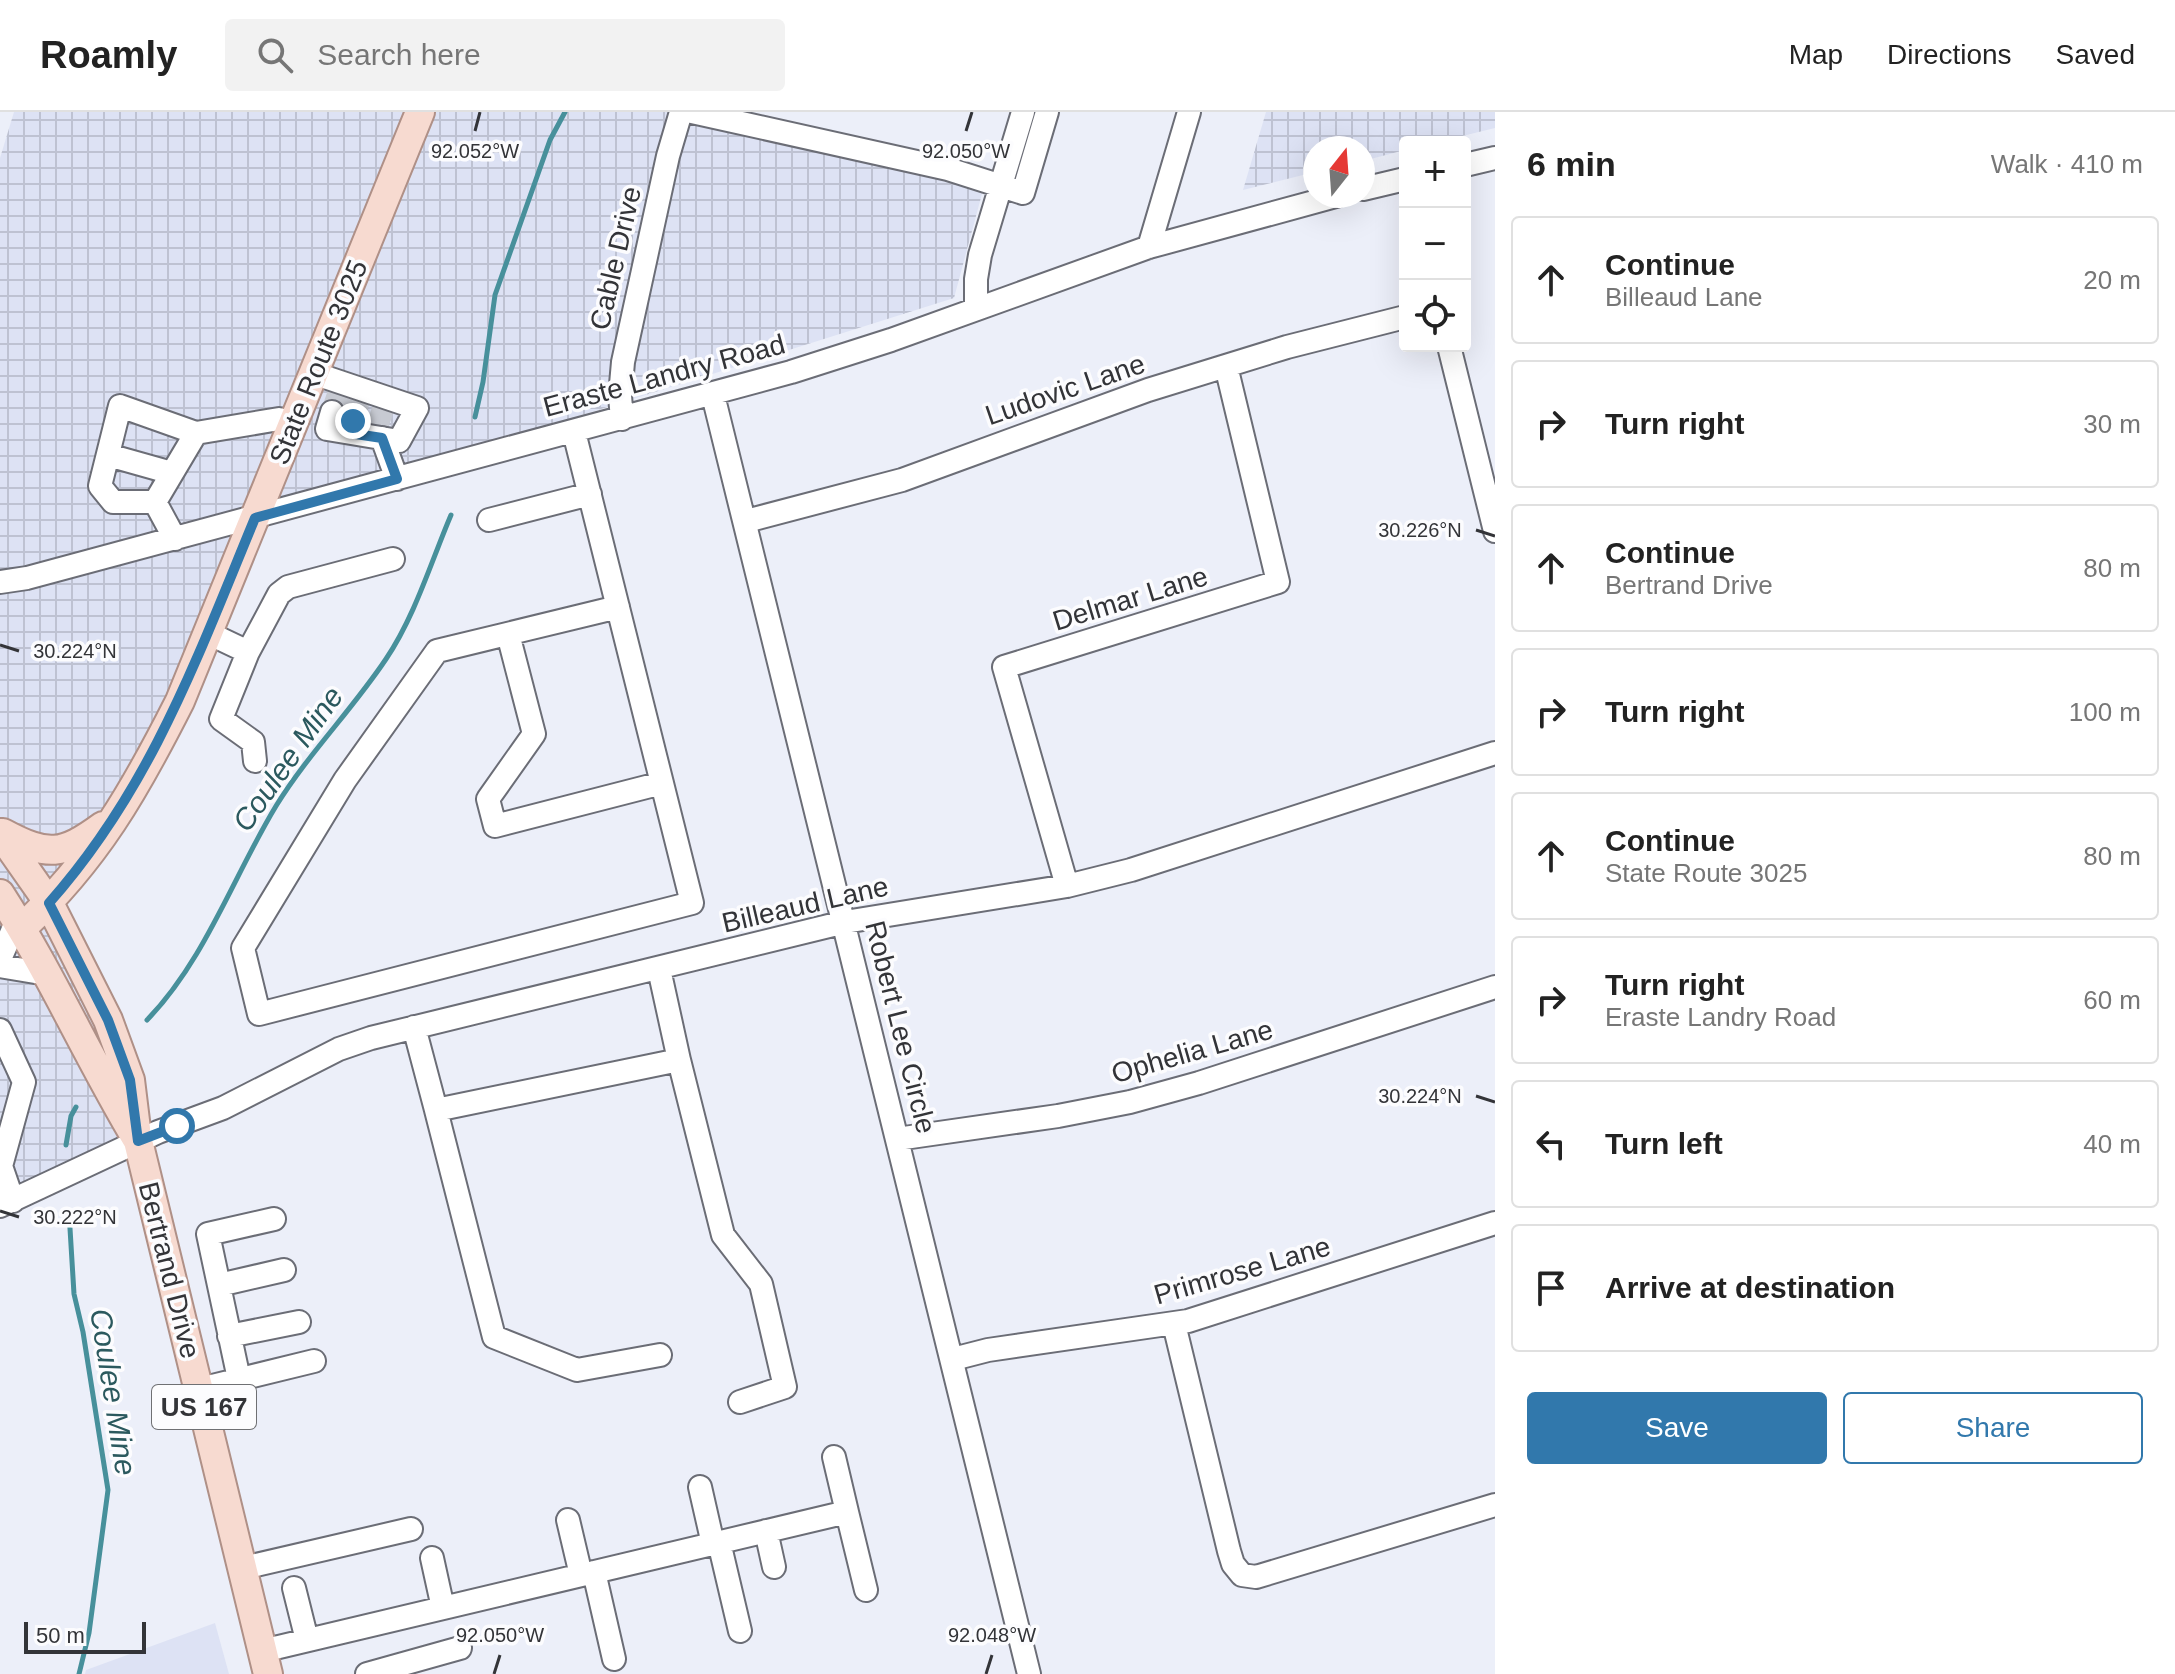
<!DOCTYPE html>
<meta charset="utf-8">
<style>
:root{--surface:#fff;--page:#f2f2f2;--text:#222;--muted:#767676;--line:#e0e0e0;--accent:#3178ac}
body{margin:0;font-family:Helvetica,sans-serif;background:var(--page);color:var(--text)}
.controls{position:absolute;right:24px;top:24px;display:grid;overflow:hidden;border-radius:8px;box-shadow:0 8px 32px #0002}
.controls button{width:72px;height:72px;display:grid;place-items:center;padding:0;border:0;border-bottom:2px solid var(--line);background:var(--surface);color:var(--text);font:40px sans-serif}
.compass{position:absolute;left:1303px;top:24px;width:72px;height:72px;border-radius:50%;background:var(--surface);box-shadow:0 8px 32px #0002;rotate:17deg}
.scale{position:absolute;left:24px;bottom:20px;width:122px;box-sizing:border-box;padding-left:8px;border:4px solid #333438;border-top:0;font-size:22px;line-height:28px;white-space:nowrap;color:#333438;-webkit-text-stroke:6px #fcfcfe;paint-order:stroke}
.stop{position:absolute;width:24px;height:24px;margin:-18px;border:6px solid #3178ac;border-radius:50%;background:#fff}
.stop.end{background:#3178ac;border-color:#fff;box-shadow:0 2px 8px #0008}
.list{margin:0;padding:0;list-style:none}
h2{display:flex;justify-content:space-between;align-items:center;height:104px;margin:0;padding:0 32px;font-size:34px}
h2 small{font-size:26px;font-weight:400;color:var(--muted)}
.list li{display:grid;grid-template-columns:52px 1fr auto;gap:24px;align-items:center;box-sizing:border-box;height:128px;margin:0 16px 16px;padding:0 16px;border:2px solid var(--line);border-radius:8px}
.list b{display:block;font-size:30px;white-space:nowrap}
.list p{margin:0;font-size:26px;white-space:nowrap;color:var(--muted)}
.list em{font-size:26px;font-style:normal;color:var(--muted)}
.actions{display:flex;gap:16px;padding:24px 32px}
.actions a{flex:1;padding:18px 0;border:2px solid var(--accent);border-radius:8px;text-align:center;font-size:28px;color:var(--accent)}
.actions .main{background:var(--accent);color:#fff}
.icon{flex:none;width:44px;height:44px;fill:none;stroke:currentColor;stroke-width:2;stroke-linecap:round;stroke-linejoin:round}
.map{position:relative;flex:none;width:1495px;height:1562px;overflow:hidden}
header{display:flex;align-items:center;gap:48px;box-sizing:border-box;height:112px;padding:0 40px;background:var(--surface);border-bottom:2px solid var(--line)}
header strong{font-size:38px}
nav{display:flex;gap:44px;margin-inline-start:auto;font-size:28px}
.search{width:560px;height:72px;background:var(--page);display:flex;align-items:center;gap:20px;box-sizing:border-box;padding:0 28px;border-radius:8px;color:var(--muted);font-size:30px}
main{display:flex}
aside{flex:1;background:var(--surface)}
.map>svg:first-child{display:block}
.built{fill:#dde2f4}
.industrial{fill:url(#industrial-grid)}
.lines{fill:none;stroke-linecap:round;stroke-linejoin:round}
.stream{stroke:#47909b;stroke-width:5}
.minor-tunnel{stroke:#c7cad2;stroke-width:22;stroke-dasharray:22 11;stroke-linecap:butt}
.minor-casing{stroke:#6b6d76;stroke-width:26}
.major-casing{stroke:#af9087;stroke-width:32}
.minor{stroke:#fff;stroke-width:22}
.major{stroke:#f7dad0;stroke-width:28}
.route{stroke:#3178ac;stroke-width:10}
.ticks{fill:none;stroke:#333438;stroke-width:3}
.labels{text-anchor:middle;stroke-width:7;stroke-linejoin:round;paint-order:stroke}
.shield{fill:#fcfcfe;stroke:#6f7073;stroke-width:2}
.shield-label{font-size:26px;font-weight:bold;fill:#333438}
.street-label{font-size:28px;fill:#333438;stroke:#fcfcfe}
.water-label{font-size:30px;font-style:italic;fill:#2b595e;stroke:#fcfcfe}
.ticks-label{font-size:20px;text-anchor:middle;fill:#333438;stroke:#fcfcfe;stroke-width:7;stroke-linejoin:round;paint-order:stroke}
</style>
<header>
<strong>Roamly</strong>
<div class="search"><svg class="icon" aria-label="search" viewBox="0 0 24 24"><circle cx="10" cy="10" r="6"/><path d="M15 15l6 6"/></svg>Search here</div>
<nav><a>Map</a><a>Directions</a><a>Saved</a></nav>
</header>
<main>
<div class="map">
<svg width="1495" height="1562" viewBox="0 0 1495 1562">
<defs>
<pattern id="industrial-grid" width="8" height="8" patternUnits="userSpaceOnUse" patternTransform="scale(2)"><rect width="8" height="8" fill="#dde2f4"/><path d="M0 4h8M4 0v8" fill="none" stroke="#bec2d2"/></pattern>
</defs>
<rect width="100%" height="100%" fill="#eceff9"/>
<path class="built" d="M215 1511 229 1562H85L86 1558Z"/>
<path class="industrial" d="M14 0H702L700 12 983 78 954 186 255 406 180 589 49 791 138 1029 0 1085V46Z
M1266 0H1495V16L1438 30H1405V38L1363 49V36H1315V60L1243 78Z"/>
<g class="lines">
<path class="stream" d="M475 305 483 270 495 183 550 28 565 0
M147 908C205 848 233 765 276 694 308 642 352 598 386 547 415 504 431 450 451 403
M66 1033 71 1004 76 995
M69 1100 74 1182 83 1220 108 1378 89 1521 79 1562"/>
<path class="minor-tunnel" d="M332 300 339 280
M353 309 359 288
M376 318 383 297"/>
<defs>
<path id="minor" d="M692 0 948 57 1023 81 1047 0
M1465 53 1495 46
M1363 77 1405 67
M1149 135 1189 0
M976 196V167L980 143 1023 0
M1449 234 1495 419
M313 261 417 296 399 329 327 317 332 300
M713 283 1029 1562
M622 307 620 284 623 250 668 44 681 0
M574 320 692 791 259 902 243 836 345 668 437 539 618 495
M382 326 397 367
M108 343 172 361
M155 390 196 321
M489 408 590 382
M746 409 902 368 1148 278 1287 235 1405 205
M175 427 155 390H113L100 374 120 294 196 321 279 307 293 311
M0 470 27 466 791 260 891 228 1149 135 1336 84
M208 521 248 540 221 607 253 630 255 649
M508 522 534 622 488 687 495 714 662 671
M248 540 279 482 288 475 393 447
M1067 774 1004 555 1278 470 1226 254
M0 847 17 808
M0 854 47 862
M414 915 436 998 679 948 659 857
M0 918 24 970 1 1054 13 1089
M679 948 723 1123 761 1172 785 1275 740 1290
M436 998 494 1225 577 1258 660 1243
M897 1027 1058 1004 1130 990 1199 971 1495 875
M0 1094 158 1020 223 996 339 937 371 926 845 810 1067 774 1131 758 1495 641
M219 1173 284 1158
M1174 1212 1229 1439 1233 1452 1242 1463 1256 1465 1495 1393
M229 1224 299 1210
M953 1247 988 1238 1188 1209 1495 1111
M239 1267 208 1122 274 1107
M200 1277 314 1249
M834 1345 847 1400
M700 1375 713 1432
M568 1408 581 1463
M766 1419 774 1455
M719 1430 740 1519
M432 1446 443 1496
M243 1456 411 1417
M594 1460 614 1547
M294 1476 307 1528
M262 1539 847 1400 866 1478
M367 1562 460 1536"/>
<path id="major" d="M0 721 49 791 108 908 130 968 136 1017
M3 721C48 745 62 744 103 714
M0 782C51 861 89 948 138 1029L268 1562
M22 816C96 747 135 678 180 589L420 0"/>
</defs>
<use href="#minor" class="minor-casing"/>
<use href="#major" class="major-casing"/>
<use href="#minor" class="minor"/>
<use href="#major" class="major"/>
</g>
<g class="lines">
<path class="route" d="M177 1014 138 1029 130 968 108 908 49 791C151 676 197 546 255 406L397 367 382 326 349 321 353 309"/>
</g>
<path class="ticks" d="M475 19 480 0M966 19 972 0M1476 418 1495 424M0 533 19 539M1476 984 1495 990M0 1099 19 1105M494 1562 500 1543M986 1562 992 1543"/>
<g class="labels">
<rect class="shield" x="152" y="1273" width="104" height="44" rx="6"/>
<g class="shield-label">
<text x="204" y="1304">US 167</text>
</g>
<g class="street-label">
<text transform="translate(615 146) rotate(-77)" y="10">Cable Drive</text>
<text transform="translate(318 250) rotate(-68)" y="10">State Route 3025</text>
<text transform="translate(664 263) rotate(-15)" y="10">Eraste Landry Road</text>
<text transform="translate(1065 277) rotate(-19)" y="10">Ludovic Lane</text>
<text transform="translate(1130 486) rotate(-17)" y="10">Delmar Lane</text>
<text transform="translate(805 792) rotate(-13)" y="10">Billeaud Lane</text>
<text transform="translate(901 915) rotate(76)" y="10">Robert Lee Circle</text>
<text transform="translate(1192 939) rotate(-16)" y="10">Ophelia Lane</text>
<text transform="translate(170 1158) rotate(76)" y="10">Bertrand Drive</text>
<text transform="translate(1242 1158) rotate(-16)" y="10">Primrose Lane</text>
</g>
<g class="water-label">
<text transform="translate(288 647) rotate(-55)" y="10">Coulee Mine</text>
<text transform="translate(113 1280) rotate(81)" y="10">Coulee Mine</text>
</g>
</g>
<g class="ticks-label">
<text x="475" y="46">92.052°W</text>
<text x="966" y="46">92.050°W</text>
<text x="1420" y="425">30.226°N</text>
<text x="75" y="546">30.224°N</text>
<text x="1420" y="991">30.224°N</text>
<text x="75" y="1112">30.222°N</text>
<text x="500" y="1530">92.050°W</text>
<text x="992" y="1530">92.048°W</text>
</g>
</svg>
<div class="controls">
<button>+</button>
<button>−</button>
<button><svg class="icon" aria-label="locate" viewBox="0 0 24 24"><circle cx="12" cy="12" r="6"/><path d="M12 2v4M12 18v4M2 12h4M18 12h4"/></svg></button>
</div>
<svg class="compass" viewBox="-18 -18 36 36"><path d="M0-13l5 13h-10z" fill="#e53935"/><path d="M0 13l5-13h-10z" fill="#767676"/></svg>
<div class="scale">50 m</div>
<div class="stop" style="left:177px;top:1014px"></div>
<div class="stop end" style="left:353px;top:309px"></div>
</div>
<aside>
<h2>6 min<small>Walk · 410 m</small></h2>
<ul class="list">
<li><svg class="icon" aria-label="ahead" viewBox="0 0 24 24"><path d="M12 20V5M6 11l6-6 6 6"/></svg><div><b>Continue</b><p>Billeaud Lane</p></div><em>20 m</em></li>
<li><svg class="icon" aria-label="right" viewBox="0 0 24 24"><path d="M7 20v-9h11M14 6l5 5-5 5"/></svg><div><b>Turn right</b></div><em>30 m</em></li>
<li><svg class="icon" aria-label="ahead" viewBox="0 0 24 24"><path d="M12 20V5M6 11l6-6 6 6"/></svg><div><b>Continue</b><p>Bertrand Drive</p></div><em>80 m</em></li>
<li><svg class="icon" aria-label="right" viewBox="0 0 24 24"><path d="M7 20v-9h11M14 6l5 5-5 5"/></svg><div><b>Turn right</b></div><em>100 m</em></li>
<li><svg class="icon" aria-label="ahead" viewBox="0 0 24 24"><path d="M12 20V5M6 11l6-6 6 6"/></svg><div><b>Continue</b><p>State Route 3025</p></div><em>80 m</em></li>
<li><svg class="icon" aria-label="right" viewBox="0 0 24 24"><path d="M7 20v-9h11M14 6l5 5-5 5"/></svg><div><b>Turn right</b><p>Eraste Landry Road</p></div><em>60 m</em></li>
<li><svg class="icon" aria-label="left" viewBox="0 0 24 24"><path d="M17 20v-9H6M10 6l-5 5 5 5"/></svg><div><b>Turn left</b></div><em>40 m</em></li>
<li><svg class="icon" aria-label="arrive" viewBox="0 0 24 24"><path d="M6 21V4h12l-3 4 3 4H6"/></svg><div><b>Arrive at destination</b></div></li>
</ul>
<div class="actions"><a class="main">Save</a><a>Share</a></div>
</aside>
</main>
